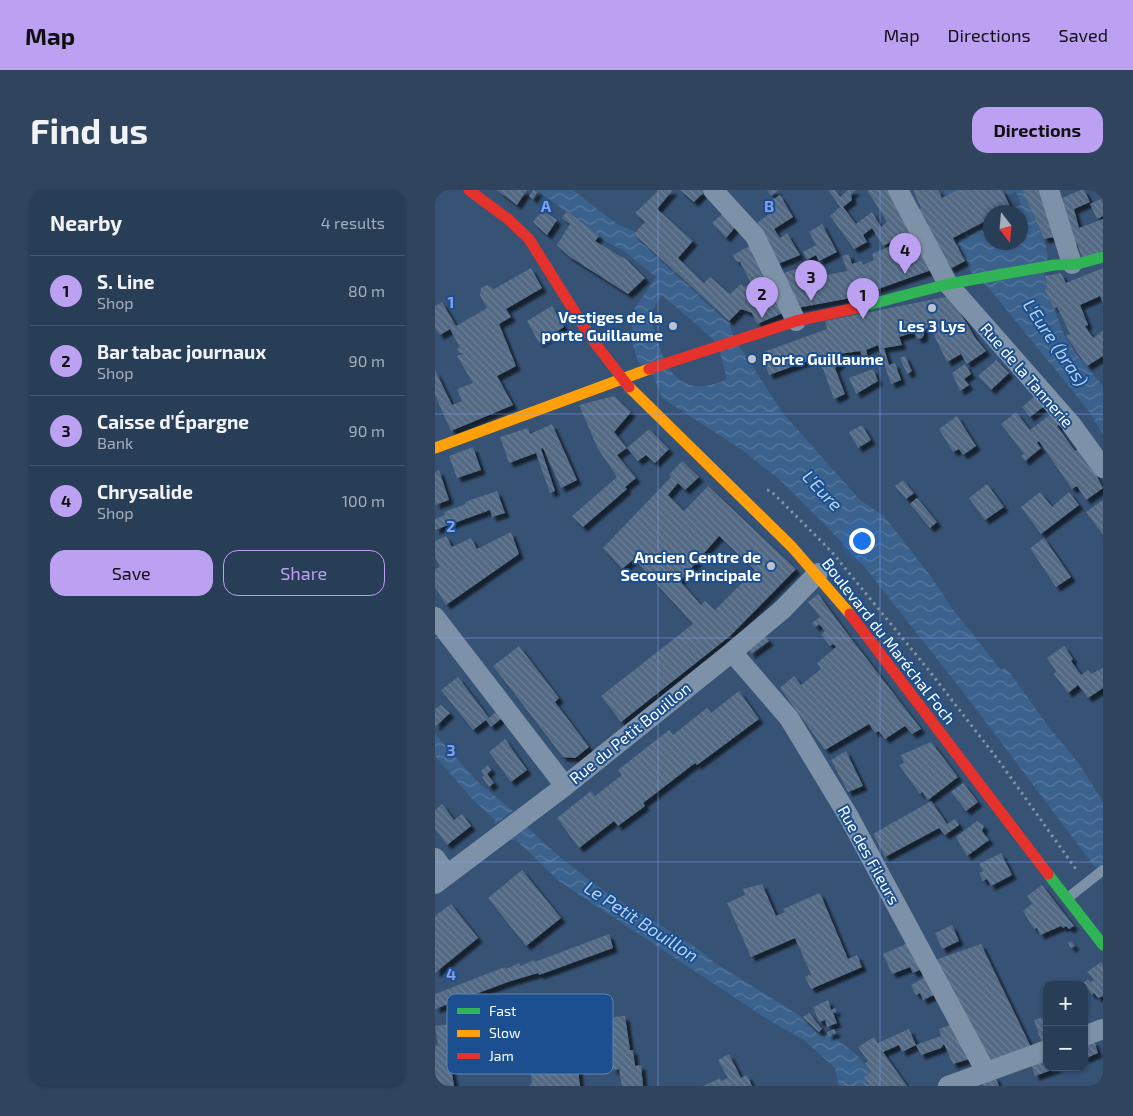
<!DOCTYPE html>
<meta charset="utf-8">
<style>
:root{--surface:#283e57;--page:#30455d;--text:#f1f3f6;--muted:#a5aeba;--line:#44576d;--accent:#bca0f2}
body{margin:0;font-family:"Exo 2",sans-serif;background:var(--page);color:var(--text)}
.controls{position:absolute;right:15px;bottom:15px;display:grid;overflow:hidden;border-radius:10px;box-shadow:0 1px 4px #0004}
.controls button{width:45px;height:45px;display:grid;place-items:center;padding:0;border:0;border-bottom:1px solid var(--line);background:var(--surface);color:var(--text);font:25px sans-serif}
.compass{position:absolute;left:548px;top:15px;width:45px;height:45px;border-radius:50%;background:var(--surface);box-shadow:0 1px 4px #0004;rotate:164deg}
.you{position:absolute;left:426px;top:350px;width:18px;height:18px;margin:-12px;border:4px solid #fff;border-radius:50%;background:#1a73e8;box-shadow:0 0 0 8px #1a73e833}
.badge{display:grid;place-items:center;width:32px;height:32px;border-radius:50%;background:var(--accent);color:#111;font-size:16px;font-weight:700}
.pin{position:absolute;translate:-50% -41px;filter:drop-shadow(0 1px 2px #0008)}
.pin::after{content:'';position:absolute;top:26px;width:18px;height:15px;background:inherit;clip-path:polygon(0 0,100% 0,50% 100%)}
.list{margin:0;padding:0;list-style:none}
h2{display:flex;justify-content:space-between;align-items:center;height:65px;margin:0;padding:0 20px;font-size:21px}
h2 small{font-size:16px;font-weight:400;color:var(--muted)}
.list li{display:grid;grid-template-columns:32px 1fr auto;gap:15px;align-items:center;box-sizing:border-box;height:70px;padding:0 20px;border-top:1px solid var(--line)}
.list b{display:block;font-size:19px;white-space:nowrap}
.list p{margin:0;font-size:16px;white-space:nowrap;color:var(--muted)}
.list em{font-size:16px;font-style:normal;color:var(--muted)}
.actions{display:flex;gap:10px;padding:15px 20px}
.actions a{flex:1;padding:11px 0;border:1px solid var(--accent);border-radius:15px;text-align:center;font-size:18px;color:var(--accent)}
.actions .main{background:var(--accent);color:#111}
.map{position:relative;flex:none;width:668px;height:896px;overflow:hidden;border-radius:15px}
header{display:flex;align-items:center;gap:30px;box-sizing:border-box;height:70px;padding:0 25px;background:var(--accent);color:#111}
header strong{font-size:24px}
nav{display:flex;gap:28px;margin-inline-start:auto;font-size:18px}
.intro{display:flex;align-items:center;justify-content:space-between;box-sizing:border-box;height:120px;padding:0 30px}
h1{margin:0;font-size:35px}
.button{padding:12px 22px;border-radius:15px;background:var(--accent);color:#111;font-size:18px;font-weight:700}
main{display:flex;gap:30px;padding:0 30px}
aside{flex:1;background:var(--surface);border-radius:15px;box-shadow:0 1px 4px #0004}
.map>svg:first-child{display:block}
.water{fill:url(#water-waves);fill-rule:evenodd}
.building{fill:url(#building-back-hatch);fill-rule:evenodd;filter:url(#shadow)}
.lines{fill:none;stroke-linecap:round;stroke-linejoin:round}
.path{stroke:#7d92a8;stroke-width:3;stroke-dasharray:2.5 4;stroke-linecap:butt}
.lane{stroke:#7d92a8;stroke-width:10}
.street{stroke:#7d92a8;stroke-width:20}
.fast{stroke:#30b455;stroke-width:11}
.slow{stroke:#ff9f0a;stroke-width:11}
.jam{stroke:#e5322d;stroke-width:11}
.grid{fill:none;stroke:#839eea;stroke-width:1;stroke-opacity:0.55}
.poi-dot{fill:#b9c2ce;stroke:#1b4f8f;stroke-width:2}
.labels{text-anchor:middle;stroke-width:4;stroke-linejoin:round;paint-order:stroke}
.poi-label{font-size:16px;font-weight:bold;fill:#fff;stroke:#1b4f8f;text-anchor:end}
.street-label{font-size:16px;fill:#fff;stroke:#1b4f8f}
.water-label{font-size:18px;font-style:italic;fill:#b5d3f5;stroke:#1b4f8f}
.key{fill:#1b4f8f;stroke:#5f84b1;stroke-width:1}
.key-label{font-size:14px;fill:#fff}
.grid-label{font-size:16px;text-anchor:middle;font-weight:bold;fill:#839eea;stroke:#1b4f8f;stroke-width:4;stroke-linejoin:round;paint-order:stroke}
</style>
<header>
<strong>Map</strong>
<nav><a>Map</a><a>Directions</a><a>Saved</a></nav>
</header>
<div class="intro"><h1>Find us</h1><a class="button">Directions</a></div>
<main>
<aside>
<h2>Nearby<small>4 results</small></h2>
<ul class="list">
<li><span class="badge">1</span><div><b>S. Line</b><p>Shop</p></div><em>80 m</em></li>
<li><span class="badge">2</span><div><b>Bar tabac journaux</b><p>Shop</p></div><em>90 m</em></li>
<li><span class="badge">3</span><div><b>Caisse d'Épargne</b><p>Bank</p></div><em>90 m</em></li>
<li><span class="badge">4</span><div><b>Chrysalide</b><p>Shop</p></div><em>100 m</em></li>
</ul>
<div class="actions"><a class="main">Save</a><a>Share</a></div>
</aside>
<div class="map">
<svg width="668" height="896" viewBox="0 0 668 896">
<defs>
<pattern id="water-waves" width="16" height="10" patternUnits="userSpaceOnUse" patternTransform="scale(1.25)"><rect width="16" height="10" fill="#3b618d"/><path d="M0 5q4-4 8 0t8 0" fill="none" stroke="#58799e"/></pattern>
<pattern id="building-back-hatch" width="6" height="6" patternUnits="userSpaceOnUse" patternTransform="scale(1.25)"><rect width="6" height="6" fill="#526984"/><path d="M-1 5l2 2M0 0l6 6M5-1l2 2" fill="none" stroke="#6c8096"/></pattern>
<filter id="shadow"><feDropShadow dx="4.5" dy="4.5" stdDeviation="1" flood-color="#0009"/></filter>
</defs>
<rect width="100%" height="100%" fill="#365274"/>
<path class="water" d="M102 0H138L182 34 201 42 199 44 295 132C295 144 304 155 310 165L317 167 318 173 316 174 347 222 425 310 449 326 497 388 516 417 566 480 570 478 575 483 613 536 644 574 668 612V678L659 676 532 507 432 380 396 341 346 291 307 260 227 208 219 187 203 171 198 156 197 135 200 118 221 87 189 61 170 51ZM227 105 278 149 285 163 292 189C236 215 226 165 215 124Z
M508 0H545L555 24 556 52H586V22H569L586 15 581 2 572 5 570 0H587L609 50 613 66 609 86 612 95 610 100 619 118 629 145 642 165 668 196V244L653 220 553 97 536 82 520 51 530 45Z
M0 544 42 591 78 621 61 634 59 633 61 631 39 611 0 566Z
M92 634 93 638 127 669 168 700 259 756 282 774 362 824 385 846 396 845 422 865 436 882 429 887 435 896H404L400 878 369 850 335 831 125 692 80 649 77 651 75 647Z"/>
<path class="building" d="M62 0H92L82 15Z
M98 0 103 1 98 9 94 6Z
M224 0H238L222 19 258 51 243 68 269 93 275 87 295 104 306 94 309 97 316 93 305 72 301 71 298 65 318 54 350 122 322 134 317 123 306 119 294 131 199 44 210 32 200 23Z
M245 0H271L259 12Z
M332 0H344L336 6Z
M393 0H400L405 7 413 0H421L416 4 417 10 408 17 421 34 437 22 446 37 452 32 432 0H456L499 79 421 107 362 118 346 84 370 76 373 84 380 83 381 87 412 81 407 66 414 64 417 74 426 71 428 75 439 70 437 64 458 55 456 52 448 56 437 38 428 45 432 52 419 59 395 26 405 17Z
M478 0H503L507 8 522 0H567L576 18 567 22H556V28L518 48 530 71 515 79 483 20 486 18Z
M587 0H611L624 46 609 49Z
M646 0H649L655 12 639 19 644 38 668 29V61L648 69 642 54 638 56 620 11Z
M345 5 358 27 339 39 345 48 352 43 365 65 343 74 320 34 340 20 335 11Z
M668 8V26L662 29 655 14Z
M132 21 164 46 160 51 188 68 189 67 210 88 193 104 135 67 122 55 135 34 127 28Z
M291 21 302 35 291 48 277 33Z
M110 22 122 30 112 45 98 32 105 23 108 25Z
M387 34 402 62 384 71 381 65 372 70 368 62 381 55 374 42Z
M96 78 107 98 71 119 76 127 64 134 81 176 62 186 78 215 16 241 0 205V180L17 215 27 211 22 199 38 193 22 166 29 163H24L22 159 25 158 15 139 5 145 0 138V116L7 112 21 136 52 118 45 105 46 98 52 95 59 99Z
M668 78V113L665 106 645 115 653 135 650 136 658 148 668 141V166L652 176 631 146 635 144 622 117 619 118 610 100 612 95 610 86 626 83 631 93Z
M515 106 541 149 551 161 532 174 526 164 512 172 495 137 488 140 489 145 487 148 482 149 479 142 464 147 467 155 449 158 454 175 460 173 466 190 456 194 443 155 431 160 434 171 430 172 425 161 404 164 406 172 400 178 410 204 399 209 387 176 389 175 386 166 334 185 326 163 392 139 390 131Z
M117 116 129 137 104 153 92 131Z
M470 166 477 181 472 184 465 168Z
M561 170 574 183 556 200 543 186Z
M530 174 536 184 529 189 534 195 525 201 517 183Z
M438 179 443 191 421 204 414 188Z
M179 206 196 222 179 242 192 258 182 265 201 288 190 297 192 299 148 337 137 326 182 287 163 259 144 215Z
M599 207 608 217 595 227 587 217Z
M581 222 595 240 616 224 625 234 622 236 640 261 643 259 660 283 668 298 651 310 642 296 637 299 604 251 602 253 606 258 590 271 586 266 589 264 566 234Z
M522 226 541 256 528 265 524 259 518 262 504 239Z
M117 234 142 290 126 298 108 258 106 259 120 301 115 303 101 263 74 273 65 247 93 238 95 244Z
M427 235 436 250 423 258 414 242Z
M214 239 234 259 220 273 211 265 203 271 192 258Z
M38 257 46 280 22 288 14 266Z
M247 271 264 287 250 300 243 293 233 305 249 321 273 296 361 379 295 446 186 532 166 506 258 434 199 369 187 379 168 358 236 287 234 285ZM284 346 320 380 280 420 270 411 266 415 245 391Z
M4 280 14 310 0 315V282Z
M468 290 479 303 471 309 460 296Z
M552 294 569 317 550 330 534 308Z
M62 301 70 323 57 327 55 320 0 340V329L10 325 9 322 31 314 30 312Z
M605 302 617 317 634 302 644 315 606 344 586 317Z
M482 308 502 332 495 338 475 314Z
M668 310V345L651 322Z
M76 342 84 364 11 415 0 397V379L5 377 0 367V351L11 346 17 357 36 348 42 359Z
M609 348 636 387 621 397 595 358Z
M383 404 408 438 486 539 477 544 470 536 450 549 444 541 440 543 434 534 390 560 345 498 359 486 366 495 386 479 382 473 401 457 398 454 395 456 386 444 390 441 384 434 380 437 377 433 385 427 373 412Z
M330 446 334 451 316 464 314 459Z
M84 456 124 508 120 512 154 557 140 568 128 567 58 476Z
M629 456 638 469 636 471 646 485 653 480 656 484 668 478V498L653 508 643 495 633 503 619 484 621 481 612 468Z
M23 487 54 528 62 521 67 528 56 537 51 530 38 540 6 500Z
M304 501 324 529 262 575 260 573 208 613 210 616 183 636 179 631 144 658 122 628 156 601 160 606 187 585 183 580 234 540 238 545 272 518 276 523Z
M6 515 15 523 0 537V519Z
M70 549 92 580 76 592 54 562Z
M496 552 523 587 493 610 487 602 485 604 464 575 469 573 466 565Z
M411 561 428 596 413 602 396 570Z
M53 575 56 580 52 584 59 593 54 597 47 587 49 586 46 581Z
M528 593 543 612 531 621 516 602Z
M496 611 512 634 520 629 524 635 510 645 504 638 450 667 438 644Z
M7 614 19 630 27 624 36 636 12 655 0 639V620Z
M542 631 549 636 547 641 554 650 532 666 521 647Z
M566 663 577 685 556 696 552 689 548 691 544 683 548 681 544 674Z
M87 680 126 728 91 756 53 708Z
M327 694 341 726 350 722 348 719 385 703 413 769 422 765 427 777 376 799 370 787 376 784 360 748 316 767 292 713 310 705 308 699Z
M607 695 639 736 634 739 631 736 628 738 626 736 605 745 602 738 599 739 588 721 597 714 592 706Z
M16 714 43 748 0 783V726Z
M517 735 524 751 507 759 500 743Z
M174 744 178 758 104 785 103 783 76 791 0 819V804L70 777 71 779 84 773 85 776 99 770 100 772Z
M636 751 640 756 636 758 633 753Z
M473 753 487 779 478 783 475 777 457 784 448 764Z
M546 754 596 857 555 872 500 770Z
M666 772 668 775V806L663 808 659 803 657 805 648 793 653 789 655 792 659 790 652 782Z
M491 787 501 804 488 810 485 803 481 805 476 795Z
M96 809 98 822 122 832 137 831 145 896H94L97 893 95 873 65 859 59 815Z
M393 810 396 820 400 818 401 822 398 823 402 833 392 837 390 830 384 832 378 817Z
M374 823 387 839 384 842 368 827Z
M190 826 195 860H198L200 876 206 875 208 896H187L184 879 178 880 176 863H173L169 828Z
M609 827 612 835V852L607 854 599 830Z
M27 833 28 836 33 839V844L29 845 30 853 35 854 36 860 16 877 19 896H0V857L3 855 0 836Z
M518 834 534 869 518 874 509 854 506 858 486 865 481 855 467 862 464 855 448 862 472 896H435L429 887 436 882 430 873 433 871 423 857 439 847 443 853 474 839 481 855 506 846 504 839Z
M399 839 401 843 393 846 392 842Z
M659 851 663 863 649 869V854Z
M294 864 306 888 312 885 317 896H268L285 888 286 891 293 888 283 870Z
M612 868V877H625L600 886 596 874Z
M560 886 564 896H548L546 891Z"/>
<g class="lines">
<path class="path" d="M332 300 336 301 396 361 492 478 564 571 643 682"/>
<path class="lane" d="M634 707 668 680"/>
<path class="street" d="M278 0 320 46 361 131
M463 0 513 94 636 234 668 278
M614 0 637 74
M0 427 130 596
M297 462 354 528 414 627 551 882
M0 668 12 684
M0 694 130 596 297 462 348 419 383 383
M649 846 668 839
M513 896 612 860"/>
<path class="fast" d="M421 118 513 94 619 75 642 74 668 67
M613 684 668 755"/>
<path class="slow" d="M194 197 357 357 415 424
M0 258 214 179"/>
<path class="jam" d="M34 0 73 29 94 49 156 148 194 197
M214 179 361 131 421 118
M415 424 613 684"/>
</g>
<path class="grid" d="M223 0V896M445 0V896M0 224H668M0 448H668M0 672H668"/>
<g class="poi-dot">
<circle cx="497" cy="118" r="5"/>
<circle cx="238" cy="136" r="5"/>
<circle cx="317" cy="169" r="5"/>
<circle cx="336" cy="376" r="5"/>
</g>
<g class="labels">
<g class="poi-label">
<text x="228" y="133">Vestiges de la<tspan x="228" dy="18">porte Guillaume</tspan></text>
<text x="497" y="142" text-anchor="middle">Les 3 Lys</text>
<text x="327" y="175" text-anchor="start">Porte Guillaume</text>
<text x="326" y="373">Ancien Centre de<tspan x="326" dy="18">Secours Principale</tspan></text>
</g>
<g class="street-label">
<text transform="translate(592 185) rotate(49)" y="6">Rue de la Tannerie</text>
<text transform="translate(454 451) rotate(52)" y="6">Boulevard du Maréchal Foch</text>
<text transform="translate(195 543) rotate(-39)" y="6">Rue du Petit Bouillon</text>
<text transform="translate(434 665) rotate(61)" y="6">Rue des Fileurs</text>
</g>
<g class="water-label">
<text transform="translate(620 153) rotate(56)" y="6">L'Eure (bras)</text>
<text transform="translate(387 301) rotate(46)" y="6">L'Eure</text>
<text transform="translate(206 732) rotate(33)" y="6">Le Petit Bouillon</text>
</g>
</g>
<rect x="12" y="804" width="166" height="80" rx="8" class="key"/>
<rect x="22" y="818" width="23" height="6" fill="#30b455"/>
<rect x="22" y="840" width="23" height="7" fill="#ff9f0a"/>
<rect x="22" y="863" width="23" height="6" fill="#e5322d"/>
<g class="key-label">
<text x="54" y="826">Fast</text>
<text x="54" y="848">Slow</text>
<text x="54" y="871">Jam</text>
</g>
<g class="grid-label">
<text x="111" y="22">A</text>
<text x="334" y="22">B</text>
<text x="16" y="118">1</text>
<text x="16" y="342">2</text>
<text x="16" y="566">3</text>
<text x="16" y="790">4</text>
</g>
</svg>
<div class="controls">
<button>+</button>
<button>−</button>
</div>
<svg class="compass" viewBox="-18 -18 36 36"><path d="M0-13l5 13h-10z" fill="#e53935"/><path d="M0 13l5-13h-10z" fill="#a5aeba"/></svg>
<div class="you"></div>
<div class="pin badge" style="left:428px;top:129px">1</div>
<div class="pin badge" style="left:327px;top:128px">2</div>
<div class="pin badge" style="left:376px;top:111px">3</div>
<div class="pin badge" style="left:470px;top:84px">4</div>
</div>
</main>
